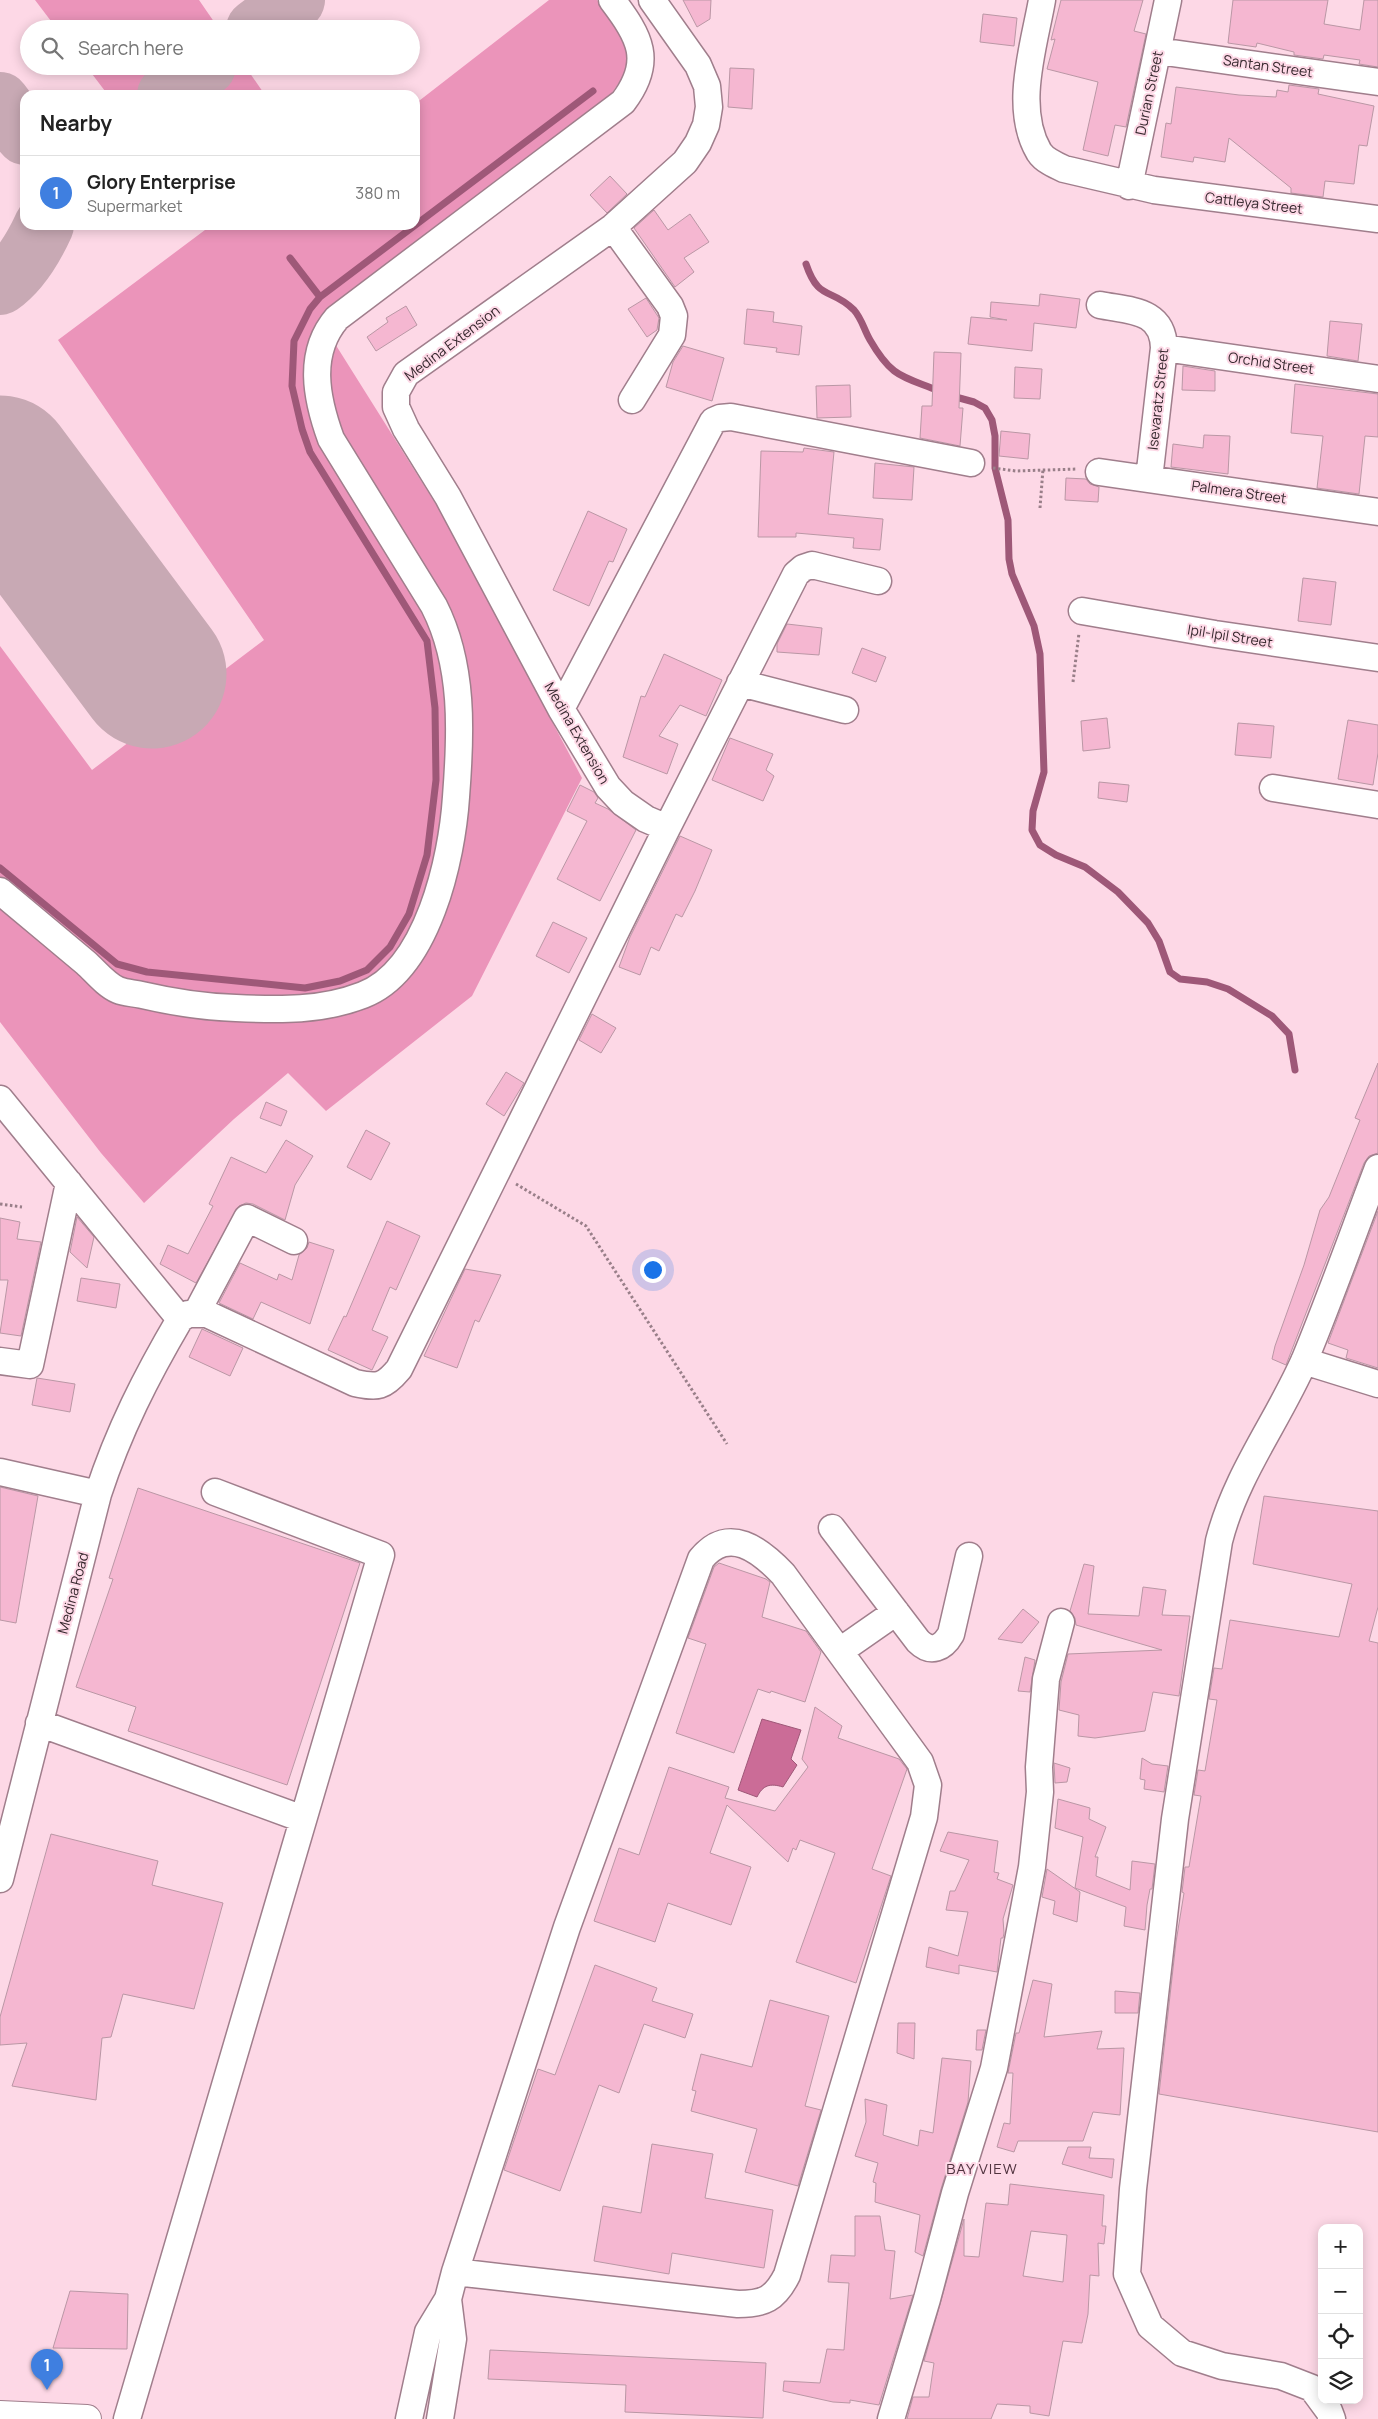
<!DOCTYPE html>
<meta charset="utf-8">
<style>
:root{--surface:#fff;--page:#f2f2f2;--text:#222;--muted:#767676;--line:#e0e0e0;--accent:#0b8043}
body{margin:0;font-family:Manrope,sans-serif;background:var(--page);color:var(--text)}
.controls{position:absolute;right:15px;bottom:15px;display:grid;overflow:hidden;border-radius:10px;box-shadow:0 2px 12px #0003}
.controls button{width:45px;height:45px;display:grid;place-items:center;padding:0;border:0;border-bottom:1px solid var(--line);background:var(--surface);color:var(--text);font:25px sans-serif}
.you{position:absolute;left:652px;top:1269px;width:18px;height:18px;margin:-12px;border:4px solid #fff;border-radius:50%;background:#1a73e8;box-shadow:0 0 0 8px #1a73e833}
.badge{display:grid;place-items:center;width:32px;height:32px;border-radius:50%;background:var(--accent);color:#fff;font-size:16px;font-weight:700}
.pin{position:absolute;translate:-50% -41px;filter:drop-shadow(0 1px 2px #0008)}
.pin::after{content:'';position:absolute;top:26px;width:18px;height:15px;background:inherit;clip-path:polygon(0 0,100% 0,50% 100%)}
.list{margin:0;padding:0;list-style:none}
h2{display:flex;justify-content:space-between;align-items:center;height:65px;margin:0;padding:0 20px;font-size:21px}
h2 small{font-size:16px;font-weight:400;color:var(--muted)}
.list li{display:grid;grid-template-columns:32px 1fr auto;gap:15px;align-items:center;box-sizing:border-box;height:75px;padding:0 20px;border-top:1px solid var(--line)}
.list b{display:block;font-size:19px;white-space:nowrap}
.list p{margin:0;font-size:16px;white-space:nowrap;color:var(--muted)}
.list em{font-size:16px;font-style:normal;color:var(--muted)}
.icon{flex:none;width:28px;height:28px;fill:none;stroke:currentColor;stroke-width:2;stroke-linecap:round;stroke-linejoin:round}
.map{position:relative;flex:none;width:1378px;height:2419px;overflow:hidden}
.search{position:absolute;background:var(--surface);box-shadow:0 2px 12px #0003;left:20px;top:20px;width:400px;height:55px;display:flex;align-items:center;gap:12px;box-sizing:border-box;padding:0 18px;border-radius:28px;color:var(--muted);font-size:19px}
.panel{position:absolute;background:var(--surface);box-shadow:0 2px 12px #0003;left:20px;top:90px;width:400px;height:140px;border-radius:15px}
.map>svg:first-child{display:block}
.green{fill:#eb94ba}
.water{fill:#cb6c97;stroke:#9e5878}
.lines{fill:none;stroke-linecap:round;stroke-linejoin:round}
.stream{stroke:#9e5878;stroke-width:7}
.taxiway{stroke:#c8a9b4;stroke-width:60}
.runway{stroke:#c8a9b4;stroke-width:149}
.building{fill:#f5b7d1;stroke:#ba97a5;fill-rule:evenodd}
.minor-casing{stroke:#a07e8c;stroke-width:29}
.major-casing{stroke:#a07e8c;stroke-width:30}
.path{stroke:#997f89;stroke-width:3;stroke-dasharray:2.5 2.5;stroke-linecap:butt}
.minor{stroke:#fff;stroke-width:26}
.major{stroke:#fff;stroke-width:28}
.labels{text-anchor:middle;stroke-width:4;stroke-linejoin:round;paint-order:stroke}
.street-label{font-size:14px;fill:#36282e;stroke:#fdd8e6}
.neighbourhood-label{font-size:15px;letter-spacing:1px;fill:#50333f;stroke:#fdd8e6}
</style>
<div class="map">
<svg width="1378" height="2419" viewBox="0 0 1378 2419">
<rect width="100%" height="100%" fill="#fdd8e6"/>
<path class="green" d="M35 0H199L219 29H57Z
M549 0H597L626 43 627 71 607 100 322 317C309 335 305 350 305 372L428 616 446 678 444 829 421 912 397 954 368 979 343 991 299 1001 225 1000 121 979 0 878V646L92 770 264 640 58 340 209 227 208 225H415V104Z
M86 66H245L265 95H108Z
M332 339 442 514 582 778 472 996 326 1111 288 1073 234 1119 144 1203 101 1153 0 1022V902L112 996 367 1007 398 989 421 962 438 928 466 822 472 762 468 701 340 431 329 388Z"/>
<path class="water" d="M762 1719 801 1730 791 1759 797 1765 783 1787C770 1783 763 1785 757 1797L738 1790Z"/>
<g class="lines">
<path class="stream" d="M290 258 320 297
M806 264C819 302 831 287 854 310 862 319 864 330 870 340 892 378 902 376 939 391
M952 396 974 402 985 408 992 420 995 436V468L1008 520 1009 559 1012 574 1034 626 1040 654 1044 772 1033 811 1032 830 1040 845 1056 855 1085 867 1118 892 1148 923 1159 941 1170 972 1180 979 1207 982 1228 989 1272 1016 1289 1034 1295 1070
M0 868 117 964 147 972 305 988 340 981 367 970 390 947 409 914 427 855 436 780 435 708 427 641 310 452 302 429 292 386 294 341 310 309 320 297 593 91"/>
<path class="taxiway" d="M256 29 295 0
M167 95 206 66
M0 102 25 135
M0 285C20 271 34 247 44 225"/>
<path class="runway" d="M0 470 152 674"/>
</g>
<path class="building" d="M683 0H711L710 19 697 27Z
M1061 0H1143L1134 31 1146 34 1126 127 1115 125 1108 156 1083 150 1098 82 1047 69 1055 39 1051 40Z
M1233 0H1328L1324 24 1360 30 1364 0H1378V67L1359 64 1360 60 1324 55 1323 59 1294 55V52L1257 43 1256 47 1228 43Z
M983 14 1017 18 1014 46 980 42Z
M730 68 754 69 752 109 728 107Z
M1289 85 1319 89 1318 94 1374 106 1367 146 1359 145 1354 184 1325 181 1323 197 1291 193V188L1229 138 1225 162 1194 157 1193 162 1161 157 1166 123 1171 124 1176 87 1239 95 1276 97 1277 90 1288 92Z
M610 176 627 194 607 213 590 195Z
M654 210 668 230 690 214 709 242 684 258 694 272 675 287 634 228Z
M1040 294 1080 299 1076 328 1034 323 1032 351 968 344 971 317 1007 320 990 317 991 302 1039 306Z
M646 298 659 318 657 330 647 337 628 309Z
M406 306 417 325 376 351 367 337 388 322 386 318Z
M747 309 774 312 773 322 802 326 799 355 776 352 777 348 744 344Z
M1330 321 1362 324 1358 361 1327 356Z
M683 346 724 358 712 401 666 387 673 362Z
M934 352 961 353 959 408H963L960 446 920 438 922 406H932Z
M1183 366 1215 371V391L1182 390Z
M1015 367 1042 369 1040 399 1014 398Z
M1295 384 1378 394V437L1365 436 1359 494 1317 488 1323 436 1291 433Z
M850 385 851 417 817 418 816 386Z
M1001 431 1030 434 1028 459 999 456Z
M1204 435 1230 436 1228 474 1171 467 1173 444 1203 448Z
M804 448 834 452 828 514 883 519 880 550 853 548 854 538 796 533V537H758L761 451 803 452Z
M875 463 914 467 912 500 873 498Z
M1066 478 1086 479 1090 484 1099 487 1098 502 1065 500Z
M588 511 627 529 613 562 609 561 589 606 553 590Z
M1303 578 1336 582 1331 625 1298 621Z
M787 624 822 628 819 655 777 652V644Z
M862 648 886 657 876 682 852 673Z
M664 654 722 680 706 716 680 705 659 736 678 744 667 774 623 757 641 696 645 697Z
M1107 718 1110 748 1083 751 1081 721Z
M1348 720 1378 725V753L1373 785 1338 779Z
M1238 723 1274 726 1271 758 1235 755Z
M730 738 773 754 766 770 774 776 763 801 712 780Z
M1099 782 1129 785 1127 802 1098 798Z
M580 785 594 792 598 798 595 803 608 809 636 830 600 901 557 879 587 821 567 811Z
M680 836 712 850 695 891 682 917 676 914 659 951 651 947 640 975 619 967 630 937Z
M553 922 587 938 569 973 536 956Z
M592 1014 616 1028 601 1053 579 1040Z
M1378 1063V1153L1369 1156 1364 1163 1286 1365 1272 1359 1275 1346 1304 1265 1320 1210 1329 1197 1360 1120 1355 1118Z
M506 1072 524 1083 504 1116 486 1104Z
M266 1102 287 1111 281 1126 260 1118Z
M366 1130 390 1143 371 1180 347 1167Z
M286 1140 313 1156 295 1185 285 1220 253 1204 246 1203 239 1206 196 1283 160 1264 168 1245 188 1254 213 1206 209 1204 231 1157 266 1173Z
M1378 1211V1368L1346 1358 1348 1350 1328 1343Z
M77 1217 94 1237 87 1268 70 1252Z
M0 1218 20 1222 17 1239 41 1242 21 1336 0 1333 8 1280H0Z
M387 1221 420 1236 396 1290 390 1287 372 1330 388 1337 372 1370 328 1350 344 1316 346 1317Z
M309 1242 334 1250 310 1324 261 1302 253 1319 219 1303 240 1263 277 1280 279 1274 292 1280 299 1255 307 1248Z
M465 1269 501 1275 479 1322 475 1320 457 1368 424 1356Z
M81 1278 120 1284 116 1308 77 1301Z
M202 1329 243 1348 230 1376 189 1357Z
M37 1378 75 1384 70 1412 32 1405Z
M0 1487 38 1496 16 1623 0 1620Z
M138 1488 360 1563 287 1785 128 1731 136 1707 76 1687 113 1579 109 1578Z
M1264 1496 1378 1511V1607L1369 1641 1378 1643V2132L1159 2094 1176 1942 1184 1893 1182 1892 1185 1867H1189L1201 1796 1194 1795 1198 1770 1205 1771 1217 1700 1209 1699 1214 1668 1222 1669 1230 1620 1339 1637 1352 1584 1253 1564Z
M719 1563 766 1579 770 1582 762 1617 806 1631 821 1652 805 1702 771 1691 770 1693 758 1689 734 1753 676 1733 706 1644 688 1638 714 1567Z
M1084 1564 1094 1566 1088 1614 1139 1616 1143 1587 1166 1590 1162 1615 1190 1616 1179 1696 1153 1692 1145 1731 1095 1738 1078 1736 1079 1715 1059 1710 1061 1682 1068 1654 1162 1650 1076 1625 1075 1618 1070 1611Z
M1023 1609 1039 1622 1022 1643 998 1639Z
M1025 1657 1035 1660 1030 1692 1018 1691Z
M815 1707 842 1726 838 1738 899 1759 907 1769 872 1869 891 1876 856 1983 796 1962 835 1853 800 1840 796 1850 793 1848 788 1862 727 1805 710 1853 751 1867 731 1925 668 1903 655 1942 594 1921 619 1848 639 1855 669 1767 729 1787 725 1798 775 1811 808 1767 802 1759Z
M1142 1758 1152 1764 1168 1766 1164 1792 1144 1789 1145 1780 1140 1779Z
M1054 1763 1070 1768 1067 1782 1055 1783Z
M1058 1799 1090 1808 1089 1819 1106 1827 1095 1857H1098L1096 1876 1130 1890 1132 1861 1155 1864 1152 1889H1150L1147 1905 1145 1930 1124 1926 1126 1907 1075 1888 1083 1837 1055 1828Z
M948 1832 998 1841 994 1872 999 1873 997 1879 1013 1885 1003 1919 1004 1933 1003 1938H1001L997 1972 959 1965V1974L926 1967 929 1947 958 1956 968 1912 946 1910 950 1891H955L969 1860 940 1851Z
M51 1834 158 1861 152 1885 223 1903 194 2009 123 1994 111 2037 102 2038 96 2100 12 2086 27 2043 0 2045V2017Z
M1047 1869 1080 1892 1077 1922 1053 1914 1055 1901 1042 1897Z
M595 1965 657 1988 652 2001 693 2014 685 2038 644 2024 619 2093 599 2085 560 2191 504 2170 538 2069 555 2075Z
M1033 1980 1052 1984 1044 2037 1102 2031 1097 2049 1124 2048 1120 2115 1093 2112 1083 2141H1018L1014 2152 997 2147 1004 2123 1010 2124 1013 2073H1008L1016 2033H1019Z
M1115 1991 1140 1993 1138 2013H1115Z
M770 2000 829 2016 805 2106 821 2110 798 2186 745 2172 757 2129 691 2111 696 2091 692 2090 701 2054 752 2067Z
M898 2023H915L914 2059 897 2053Z
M977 2030H986L982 2050H976Z
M942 2058 971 2061 968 2102 941 2189 923 2256 915 2252 920 2215 875 2202 876 2183 873 2182 878 2163 855 2156 866 2122 865 2099 887 2105 883 2135 918 2146 920 2130 933 2133Z
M652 2144 713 2154 705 2198 773 2210 764 2268 672 2253 669 2274 594 2261 603 2206 641 2213Z
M1068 2147H1091L1089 2158 1114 2159 1112 2178 1062 2164Z
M1010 2184 1104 2195 1102 2226H1106L1104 2244 1098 2243 1099 2276 1090 2275 1088 2314 1082 2343 1063 2341 1049 2416 1030 2413V2406L997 2404 991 2419H907L913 2397H929L934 2363 924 2361 964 2219V2256L979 2257 986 2203 1008 2205ZM1031 2231 1067 2235 1063 2282 1023 2276Z
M855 2216H880L885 2250 895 2251 890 2299 913 2295 879 2405 850 2400V2403L833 2402 783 2391 784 2381 820 2383 827 2349 844 2350 849 2283 828 2282 831 2255 855 2256Z
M70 2291 128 2294 127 2349 53 2348Z
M490 2350 766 2363 763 2418 625 2412 626 2385 488 2379Z"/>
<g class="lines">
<defs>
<path id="minor" d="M652 0 698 65 707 86 709 107 706 125 698 143 685 162 613 227 406 374 396 392V407L406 429 448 497 561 709 608 787 623 803 646 819 667 828
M1042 0C1034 46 1013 108 1039 152 1044 160 1055 165 1064 169L1154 190 1378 219
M1158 51 1378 82
M1129 186 1168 0
M613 227 670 306 674 316 672 335 632 400
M1100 305C1130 311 1163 309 1164 348L1149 479
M1164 348 1378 379
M1099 472 1378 512
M1082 611 1215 634 1378 658
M740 683 845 710
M561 709 713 421 720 418 731 417 971 463
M1273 788 1378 805
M0 891C29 915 57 939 86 963 95 971 106 985 118 990 125 993 134 993 142 995 172 1002 205 1007 236 1008 280 1010 322 1011 363 995 428 970 452 858 456 797 461 733 464 665 434 606L331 439C316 398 307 353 337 318L623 102C654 61 640 37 612 0
M0 1099 180 1319
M197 1312 247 1218 294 1241
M0 1361 30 1365 69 1183
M1304 1361 1378 1384
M0 1472 98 1494
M832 1528 918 1641C931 1654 943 1648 951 1634L969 1556
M840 1651 896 1612
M39 1723 303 1819
M0 1879 98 1494C119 1430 146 1377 180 1319L188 1314H207L355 1383C378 1388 384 1387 399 1369L667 828 796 574 803 568 812 565 878 581
M127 2419 381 1555 215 1492
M409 2419 428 2332 448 2299 455 2272 567 1927 701 1559C729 1525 760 1550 783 1574L920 1762 928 1785 924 1817 787 2275C775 2299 764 2304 738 2304L455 2272
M440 2419 453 2339 448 2299
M891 2419 927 2299 955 2193 994 2068 1032 1867 1040 1792 1039 1767 1046 1679 1061 1622
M1332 2419 1329 2411 1312 2388 1281 2376 1222 2366 1182 2353 1150 2326 1127 2274 1133 2189 1175 1819 1219 1541C1236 1474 1278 1421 1305 1359 1331 1296 1354 1231 1378 1168"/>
<path id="major" d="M0 2415 87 2419"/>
</defs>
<use href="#minor" class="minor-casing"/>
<use href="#major" class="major-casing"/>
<path class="path" d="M993 468 1016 471 1077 469
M1040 508 1043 469
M1073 682 1079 633
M516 1184 586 1226 727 1444
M0 1204 22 1207"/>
<use href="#minor" class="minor"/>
<use href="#major" class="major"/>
</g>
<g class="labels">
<g class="street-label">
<text transform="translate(1268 66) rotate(8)" y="5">Santan Street</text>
<text transform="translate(1149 93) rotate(-78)" y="5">Durian Street</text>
<text transform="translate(1254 203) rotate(7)" y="5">Cattleya Street</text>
<text transform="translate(452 343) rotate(-37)" y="5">Medina Extension</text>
<text transform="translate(1271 363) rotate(8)" y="5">Orchid Street</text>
<text transform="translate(1158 399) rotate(-84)" y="5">Isevaratz Street</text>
<text transform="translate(1239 492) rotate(8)" y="5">Palmera Street</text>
<text transform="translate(1230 636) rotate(9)" y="5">Ipil-Ipil Street</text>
<text transform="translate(577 733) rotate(60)" y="5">Medina Extension</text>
<text transform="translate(73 1593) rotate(-75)" y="5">Medina Road</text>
</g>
<g class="neighbourhood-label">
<text x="982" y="2174">BAY VIEW</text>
</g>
</g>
</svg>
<div class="controls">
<button>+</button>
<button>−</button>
<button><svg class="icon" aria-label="locate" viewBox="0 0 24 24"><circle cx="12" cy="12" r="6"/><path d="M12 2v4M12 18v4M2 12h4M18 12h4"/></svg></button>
<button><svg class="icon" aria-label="layers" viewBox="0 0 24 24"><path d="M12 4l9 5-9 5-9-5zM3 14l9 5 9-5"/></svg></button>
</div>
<div class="you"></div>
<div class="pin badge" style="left:47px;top:2390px;background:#3f7fe0">1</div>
<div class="search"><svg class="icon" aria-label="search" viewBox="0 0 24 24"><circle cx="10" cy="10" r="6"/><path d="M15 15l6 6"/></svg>Search here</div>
<section class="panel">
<h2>Nearby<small></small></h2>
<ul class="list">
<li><span class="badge" style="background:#3f7fe0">1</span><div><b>Glory Enterprise</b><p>Supermarket</p></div><em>380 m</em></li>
</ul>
</section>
</div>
